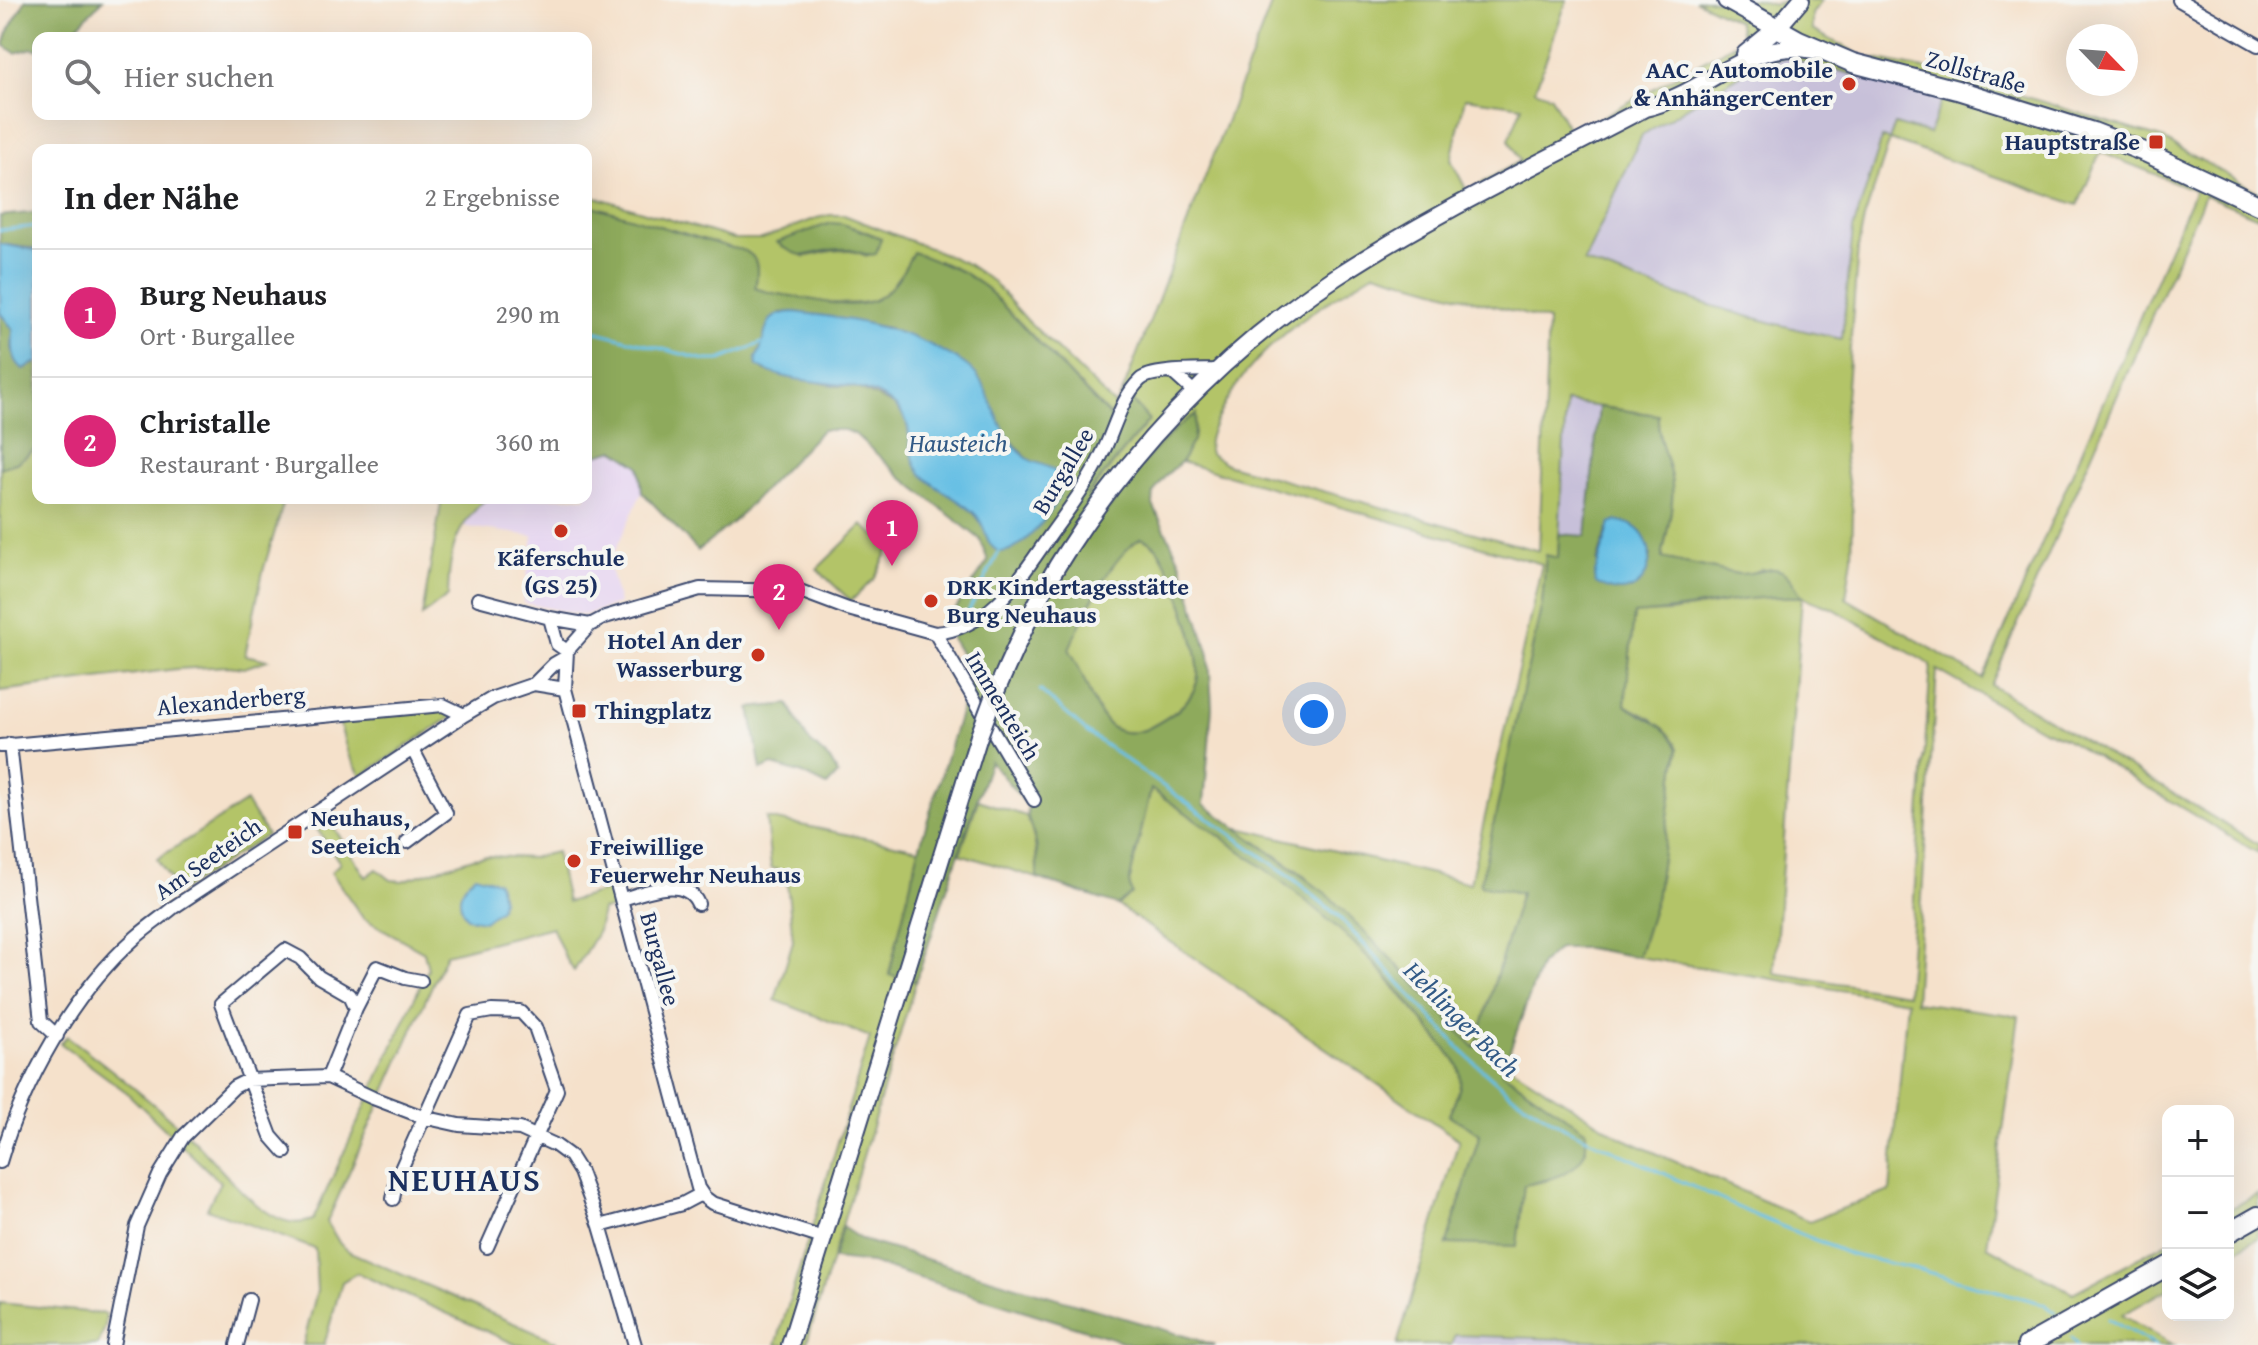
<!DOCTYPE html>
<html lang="de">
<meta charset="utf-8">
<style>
:root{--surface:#fff;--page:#f6f6f6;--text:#202124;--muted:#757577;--line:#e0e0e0;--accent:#db2777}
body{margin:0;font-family:"Gentium Book Plus",serif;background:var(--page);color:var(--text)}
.controls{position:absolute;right:24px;bottom:24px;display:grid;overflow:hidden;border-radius:16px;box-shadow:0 8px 32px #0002}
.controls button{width:72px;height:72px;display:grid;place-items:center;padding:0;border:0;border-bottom:2px solid var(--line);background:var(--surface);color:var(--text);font:40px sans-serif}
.compass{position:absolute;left:2066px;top:24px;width:72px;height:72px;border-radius:50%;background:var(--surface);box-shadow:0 8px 32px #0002;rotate:115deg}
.you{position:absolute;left:1314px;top:714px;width:28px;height:28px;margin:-20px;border:6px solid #fff;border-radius:50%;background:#1a73e8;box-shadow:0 0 0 12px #1a73e833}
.badge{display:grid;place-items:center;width:52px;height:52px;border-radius:50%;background:var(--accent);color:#fff;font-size:26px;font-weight:700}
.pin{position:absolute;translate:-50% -66px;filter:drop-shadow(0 2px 4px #0008)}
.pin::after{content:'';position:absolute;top:42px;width:28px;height:24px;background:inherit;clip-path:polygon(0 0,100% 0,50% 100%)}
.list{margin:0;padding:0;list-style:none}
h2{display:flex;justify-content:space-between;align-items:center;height:104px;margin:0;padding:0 32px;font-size:34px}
h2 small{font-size:26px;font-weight:400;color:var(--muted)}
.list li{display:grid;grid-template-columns:52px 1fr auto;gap:24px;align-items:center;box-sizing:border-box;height:128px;padding:0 32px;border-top:2px solid var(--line)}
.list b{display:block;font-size:30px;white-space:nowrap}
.list p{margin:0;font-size:26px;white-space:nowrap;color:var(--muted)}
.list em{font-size:26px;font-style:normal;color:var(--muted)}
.icon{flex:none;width:44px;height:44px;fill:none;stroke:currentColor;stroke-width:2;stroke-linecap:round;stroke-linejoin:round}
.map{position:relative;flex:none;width:2258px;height:1345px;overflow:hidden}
.search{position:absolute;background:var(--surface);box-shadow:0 8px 32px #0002;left:32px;top:32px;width:560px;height:88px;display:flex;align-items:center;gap:20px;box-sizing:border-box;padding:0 28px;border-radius:16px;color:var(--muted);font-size:30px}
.panel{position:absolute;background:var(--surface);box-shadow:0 8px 32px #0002;left:32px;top:144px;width:560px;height:360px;border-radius:16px}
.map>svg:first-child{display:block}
.built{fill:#e5d3f1}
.industrial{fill:#c7c0d9}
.green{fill:#b3c467;stroke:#677a62;stroke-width:2;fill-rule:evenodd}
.forest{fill:#8eaa5c;stroke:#546c5d;stroke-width:2;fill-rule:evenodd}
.water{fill:#66bfe4;stroke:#4077a1;stroke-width:2}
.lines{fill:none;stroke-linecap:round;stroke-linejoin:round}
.stream{stroke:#66bfe4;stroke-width:3}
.minor-casing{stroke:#3c4a6e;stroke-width:16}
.tertiary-casing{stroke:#3c4a6e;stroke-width:20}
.secondary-casing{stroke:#3c4a6e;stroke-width:22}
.minor{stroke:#fff;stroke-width:12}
.tertiary{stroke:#fff;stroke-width:16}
.secondary{stroke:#fff;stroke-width:18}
.tertiary-bridge-casing{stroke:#3c4a6e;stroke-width:20;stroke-linecap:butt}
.tertiary-bridge{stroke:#fff;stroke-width:16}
.poi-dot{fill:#c8321e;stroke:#f6f6f2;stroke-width:3}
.labels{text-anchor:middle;stroke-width:8;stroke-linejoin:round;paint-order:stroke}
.poi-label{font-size:24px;font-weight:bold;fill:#1b2f5e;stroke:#f6f6f2;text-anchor:start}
.street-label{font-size:24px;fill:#1b2f5e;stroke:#f6f6f2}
.water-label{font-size:26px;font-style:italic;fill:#325a86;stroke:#f6f6f2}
.district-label{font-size:32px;font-weight:bold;letter-spacing:2px;fill:#1b2f5e;stroke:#f6f6f2}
</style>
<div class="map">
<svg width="2258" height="1345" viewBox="0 0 2258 1345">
<rect width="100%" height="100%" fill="#f6f6f2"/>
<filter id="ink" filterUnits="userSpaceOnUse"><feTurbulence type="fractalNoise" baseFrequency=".0125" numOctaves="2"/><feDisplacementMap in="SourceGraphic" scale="16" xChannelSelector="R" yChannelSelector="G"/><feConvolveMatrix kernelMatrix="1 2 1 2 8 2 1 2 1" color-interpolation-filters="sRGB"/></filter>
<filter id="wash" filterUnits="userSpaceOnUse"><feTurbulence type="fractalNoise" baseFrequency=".006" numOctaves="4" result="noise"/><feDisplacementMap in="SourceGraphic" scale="32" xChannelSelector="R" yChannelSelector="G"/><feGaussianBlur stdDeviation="1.8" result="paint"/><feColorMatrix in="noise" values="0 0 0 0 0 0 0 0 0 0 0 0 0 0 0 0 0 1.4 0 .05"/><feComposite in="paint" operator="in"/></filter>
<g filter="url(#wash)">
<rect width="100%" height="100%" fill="#f5e1cb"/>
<path class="built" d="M615 450 639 466 642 492 609 564 619 604 584 615 523 603 533 536 461 526 487 498H586V458Z"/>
<path class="industrial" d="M1785 57 1944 97 1929 135 1889 140 1882 138 1880 142 1853 230 1843 339 1752 320 1658 290 1584 262 1642 135 1756 65Z
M1566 402 1599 407 1586 536 1559 534Z
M1454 1335 1713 1344 1451 1345Z"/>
<path class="green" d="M1273 0H1567L1535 90 1551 96 1571 134 1738 42 1742 35 1738 21 1695 0H1757L1774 5 1788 0H1822L1812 14V30L1864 57 1954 75 2161 138 2258 192V217L2205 195 1991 685 2258 844V853L2064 738 2041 729 1937 670 1915 1002 2019 1016 1987 1246 2073 1293 2168 1242V1289L2122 1315 2173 1345H1713L1455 1335 1451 1345H1397L1459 1140 1117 905 1132 894 1129 883 1151 789C1226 840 1305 889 1368 957 1399 990 1426 1026 1455 1060 1467 1079 1457 1096 1449 1115L1480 1133 1447 1244 1524 1185 1545 1181 1567 1171 1586 1150V1131L1502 1072 1505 1063 1622 1138 1809 1221 1890 1191 1907 1001 1638 957 1656 899 1678 749 1652 719 1625 705 1634 613 1670 612 1768 595 1800 596 1763 569 1750 574H1738L1662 558C1666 533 1676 502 1671 477 1666 455 1657 438 1658 415L1566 402 1558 559 1546 556 1542 604 1481 885 1521 893 1475 1049 1410 978 1301 873 1235 827 1470 883 1542 564 1181 462 1193 440 1196 414C1159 436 1133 479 1106 512L1087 496 1149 420 1123 391ZM1785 57 1943 97 1929 134 1895 124 1889 140 1882 138 1853 230 1842 339C1753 321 1669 294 1584 262L1642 135 1756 65ZM1465 98 1522 106 1509 140 1520 161 1467 191 1451 160ZM1890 140 2078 205 2100 152 2195 190 1983 679 1846 598 1852 557 1853 513 1844 457V423L1858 248 1864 219ZM1375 272 1548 321 1539 551 1229 465 1210 454C1205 439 1214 427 1220 413 1252 348 1315 309 1375 272ZM1802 597 1834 609 1931 665 1907 994 1774 973Z
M586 194 734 239H762L817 218 830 215H844L942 253 967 264 992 281 1028 321 1116 406 1111 417 986 288 963 272 939 261C929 264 910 266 903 272 893 281 891 293 877 299 853 310 779 298 755 288 760 265 758 251 732 248L586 204ZM831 224 857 228 881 238 867 256C844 246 828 251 805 257L778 242Z
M38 447V498H285L263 571 245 655 268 660 244 668 228 666 177 669 0 691V468L16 463Z
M442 498H487C454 528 449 552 448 596L422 616Z
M862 525 890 547 875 578 851 601 817 569Z
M1141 538C1147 541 1153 543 1157 548 1174 572 1204 654 1197 682 1191 704 1168 718 1149 728 1138 734 1120 735 1109 725 1089 704 1085 673 1068 649 1084 615 1108 558 1141 538Z
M446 709 453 716 361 776 348 754 338 718Z
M978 800 1026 816C1036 837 1037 855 1037 878L960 854Z
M246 802 267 835 179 892 157 859Z
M325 814 366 877 377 869 391 880 402 881 473 858 488 856 531 858 556 852 567 902 609 890 615 908 602 910 598 931 574 971 565 957 552 927 446 954 327 1222 340 1244 350 1252 564 1345H517L357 1273 342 1282 324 1345H303L317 1291 315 1249 207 1209 220 1182 125 1091 60 1043 67 1036C110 1068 152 1101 191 1138 217 1163 241 1197 272 1215 286 1223 298 1225 313 1220L428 969 424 952 363 918 331 872 340 863 313 823Z
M766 818 919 849 889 974 916 981 806 1345H776L870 1037 775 1000 793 941 786 872 771 868Z
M2258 1194V1238L2228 1255V1210Z
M0 1303 106 1314 105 1327 98 1345H0Z"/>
<path class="forest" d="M26 0H103L66 38H38V50L33 48 15 53 4 45 9 29Z
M586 204 732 248C758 251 760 265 755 288 773 295 785 294 803 298 865 310 884 311 913 252L963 272 986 288 1110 417 1123 391 1149 420 1087 495 1106 512C1133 478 1159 436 1196 414L1193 440 1181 462 1166 475 1154 492 1153 505 1181 563 1209 655 1212 707 1204 804 1328 895 1410 978 1475 1048 1521 893 1480 885 1542 604 1546 555 1558 558 1559 534 1586 536 1599 407 1658 415C1657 438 1666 455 1671 477 1676 502 1666 533 1662 558L1738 574C1776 573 1777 554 1802 597 1745 594 1691 611 1634 614L1625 705C1648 722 1665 720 1678 749L1656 899 1638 957 1586 948H1559L1541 964 1502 1072 1586 1131C1586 1137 1587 1146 1585 1151 1577 1175 1545 1181 1524 1185L1517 1246 1447 1244 1480 1134 1449 1115C1457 1096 1467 1079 1455 1060 1425 1024 1397 985 1364 953 1299 889 1226 840 1151 789L1129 883 1132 894 1117 905 1037 878C1037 867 1038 855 1036 844 1034 831 1025 820 1028 806L990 761 916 981 889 975 919 849 972 673 944 626 988 561 980 539 905 480 855 434 844 430H822L733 522 698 551 642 492 639 466 615 450 586 458ZM794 312 889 328 978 377 1003 431 1028 459 988 538C980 508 946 492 923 475L913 455 906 418 894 405 851 385 838 386 765 371 756 358 781 313ZM1607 531 1651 555 1646 573 1597 562ZM1141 538C1147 541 1153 543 1157 548 1174 572 1204 654 1197 682 1191 705 1168 718 1149 728 1137 734 1120 735 1109 725 1089 704 1085 673 1069 649 1084 615 1109 558 1141 538Z
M38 212V259L35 249 0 244V216Z
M831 223 843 224 881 238 876 254C864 257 857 250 845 249 813 247 808 268 777 242Z
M0 313 13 329 12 351 23 369 38 362V447L16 463 0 468Z
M789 704 807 739 830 760 838 774 827 786 803 774 772 765 761 770 750 708Z
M842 1227 862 1240 1215 1345H1134L871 1263 833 1259Z"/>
<path class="water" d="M0 244 35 250 38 259V362L23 369C10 358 13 344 13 329L0 313Z
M794 312C846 318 898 326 944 352 957 359 969 365 978 377 993 399 997 425 1015 446 1019 450 1024 456 1028 459 1040 466 1057 465 1061 482 1066 500 1018 559 998 551 986 546 985 525 977 516 960 497 928 488 916 466 906 445 915 422 894 405 857 374 797 390 757 366L756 358C771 336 756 314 794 312Z
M1617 521C1672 527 1652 618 1596 583L1594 577 1610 524Z
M475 875 498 882 502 899 500 909 484 921 467 918C455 900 459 889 475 875Z"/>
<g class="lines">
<path class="stream" d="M0 230 38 226
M586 329 705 360H720L762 343
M968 612 1001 548
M1040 690 1087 732 1290 876 1337 915 1467 1056 1509 1093 1565 1128 1759 1217 1852 1255 1920 1270 2045 1304 2055 1313
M2108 1319 2155 1345
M2071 1338 2077 1345"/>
</g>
</g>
<g filter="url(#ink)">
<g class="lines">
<defs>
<path id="minor" d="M2179 0 2258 45
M1173 373 1194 392
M478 599 550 618 557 644 567 651
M550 618 590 625
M935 633 1034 800
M534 684 554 664 566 657
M10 744 41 1021 57 1036
M0 746 443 705 464 715
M407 842 446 813 413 750
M622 899C645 893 685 874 698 904
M356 1008 377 967 405 978 421 981
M285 1152 271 1136 221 1004 285 950 300 958 319 977 350 995 356 1008 328 1077
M0 1162C23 1082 73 993 135 938 147 927 161 918 174 907L464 715 493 698 534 684 565 689
M393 1199 397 1178 470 1015 492 1011 521 1012 535 1027 557 1090 487 1247
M600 1226 682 1204 701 1194
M823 1238 712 1203 704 1197 698 1188 565 689 567 651 590 625 605 617 700 589 800 591 848 609 935 633C992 628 1021 576 1051 534 1069 509 1088 484 1101 456 1114 432 1120 399 1140 380 1152 369 1200 371 1218 370
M113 1345 137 1226 160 1174 183 1137 234 1087 248 1080 328 1077 373 1098 423 1117 459 1125 520 1129 555 1145 570 1156 580 1172 600 1226 635 1345
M237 1345 249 1300"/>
<path id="tertiary" d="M1745 54 1778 27 1801 0
M993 698C1015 649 1036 598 1066 552 1136 443 1228 349 1336 277 1434 213 1541 163 1645 108 1702 96 1751 36 1813 50
M790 1345 979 736"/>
<path id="secondary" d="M1727 0 1799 40 1853 63 1957 90 2093 132 2147 153 2258 205
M2228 1233 2258 1216
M2027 1345 2168 1266"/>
</defs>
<use href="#minor" class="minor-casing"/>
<use href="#tertiary" class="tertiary-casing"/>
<use href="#secondary" class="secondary-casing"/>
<use href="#minor" class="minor"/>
<use href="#tertiary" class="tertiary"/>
<use href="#secondary" class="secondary"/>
<defs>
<path id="tertiary-bridge" d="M979 736 993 698"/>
</defs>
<use href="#tertiary-bridge" class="tertiary-bridge-casing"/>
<use href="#tertiary-bridge" class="tertiary-bridge"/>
</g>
</g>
<g class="poi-dot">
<circle cx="1849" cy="84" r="8"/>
<rect x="2148" y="134" width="16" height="16" rx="4"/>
<circle cx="561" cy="531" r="8"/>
<circle cx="931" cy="601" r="8"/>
<circle cx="758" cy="655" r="8"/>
<rect x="571" y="703" width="16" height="16" rx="4"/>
<rect x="287" y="824" width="16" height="16" rx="4"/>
<circle cx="574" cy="861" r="8"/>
</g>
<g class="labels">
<g class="poi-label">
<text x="1833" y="78" text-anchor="end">AAC - Automobile<tspan x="1833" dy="28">&amp; AnhängerCenter</tspan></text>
<text x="2140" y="150" text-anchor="end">Hauptstraße</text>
<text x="561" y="566" text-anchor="middle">Käferschule<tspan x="561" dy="28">(GS 25)</tspan></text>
<text x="947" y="595">DRK Kindertagesstätte<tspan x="947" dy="28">Burg Neuhaus</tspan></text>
<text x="742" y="649" text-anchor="end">Hotel An der<tspan x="742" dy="28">Wasserburg</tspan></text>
<text x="595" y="719">Thingplatz</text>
<text x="311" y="826">Neuhaus,<tspan x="311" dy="28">Seeteich</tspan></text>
<text x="590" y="855">Freiwillige<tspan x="590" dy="28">Feuerwehr Neuhaus</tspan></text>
</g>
<g class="street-label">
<text transform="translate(1976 72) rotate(16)" y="8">Zollstraße</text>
<text transform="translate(1063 471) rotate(-59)" y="8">Burgallee</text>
<text transform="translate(231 701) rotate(-5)" y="8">Alexanderberg</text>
<text transform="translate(1003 706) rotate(59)" y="8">Immenteich</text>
<text transform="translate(208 859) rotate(-35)" y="8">Am Seeteich</text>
<text transform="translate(660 959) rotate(75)" y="8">Burgallee</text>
</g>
<g class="water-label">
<text x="958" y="452">Hausteich</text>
<text transform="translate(1462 1019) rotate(45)" y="9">Hehlinger Bach</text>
</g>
<g class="district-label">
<text x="465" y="1191">NEUHAUS</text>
</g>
</g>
</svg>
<div class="controls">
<button>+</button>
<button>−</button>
<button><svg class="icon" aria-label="layers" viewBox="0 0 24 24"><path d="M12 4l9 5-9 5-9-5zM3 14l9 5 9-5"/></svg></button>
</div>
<svg class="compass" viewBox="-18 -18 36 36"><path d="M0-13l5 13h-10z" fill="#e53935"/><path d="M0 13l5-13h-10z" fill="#757577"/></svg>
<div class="you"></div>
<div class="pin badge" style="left:892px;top:566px">1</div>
<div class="pin badge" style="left:779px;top:630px">2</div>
<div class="search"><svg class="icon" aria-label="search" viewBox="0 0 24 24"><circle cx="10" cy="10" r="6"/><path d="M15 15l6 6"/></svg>Hier suchen</div>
<section class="panel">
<h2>In der Nähe<small>2 Ergebnisse</small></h2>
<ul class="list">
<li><span class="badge">1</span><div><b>Burg Neuhaus</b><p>Ort · Burgallee</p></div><em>290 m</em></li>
<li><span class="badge">2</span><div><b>Christalle</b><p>Restaurant · Burgallee</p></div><em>360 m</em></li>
</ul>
</section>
</div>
